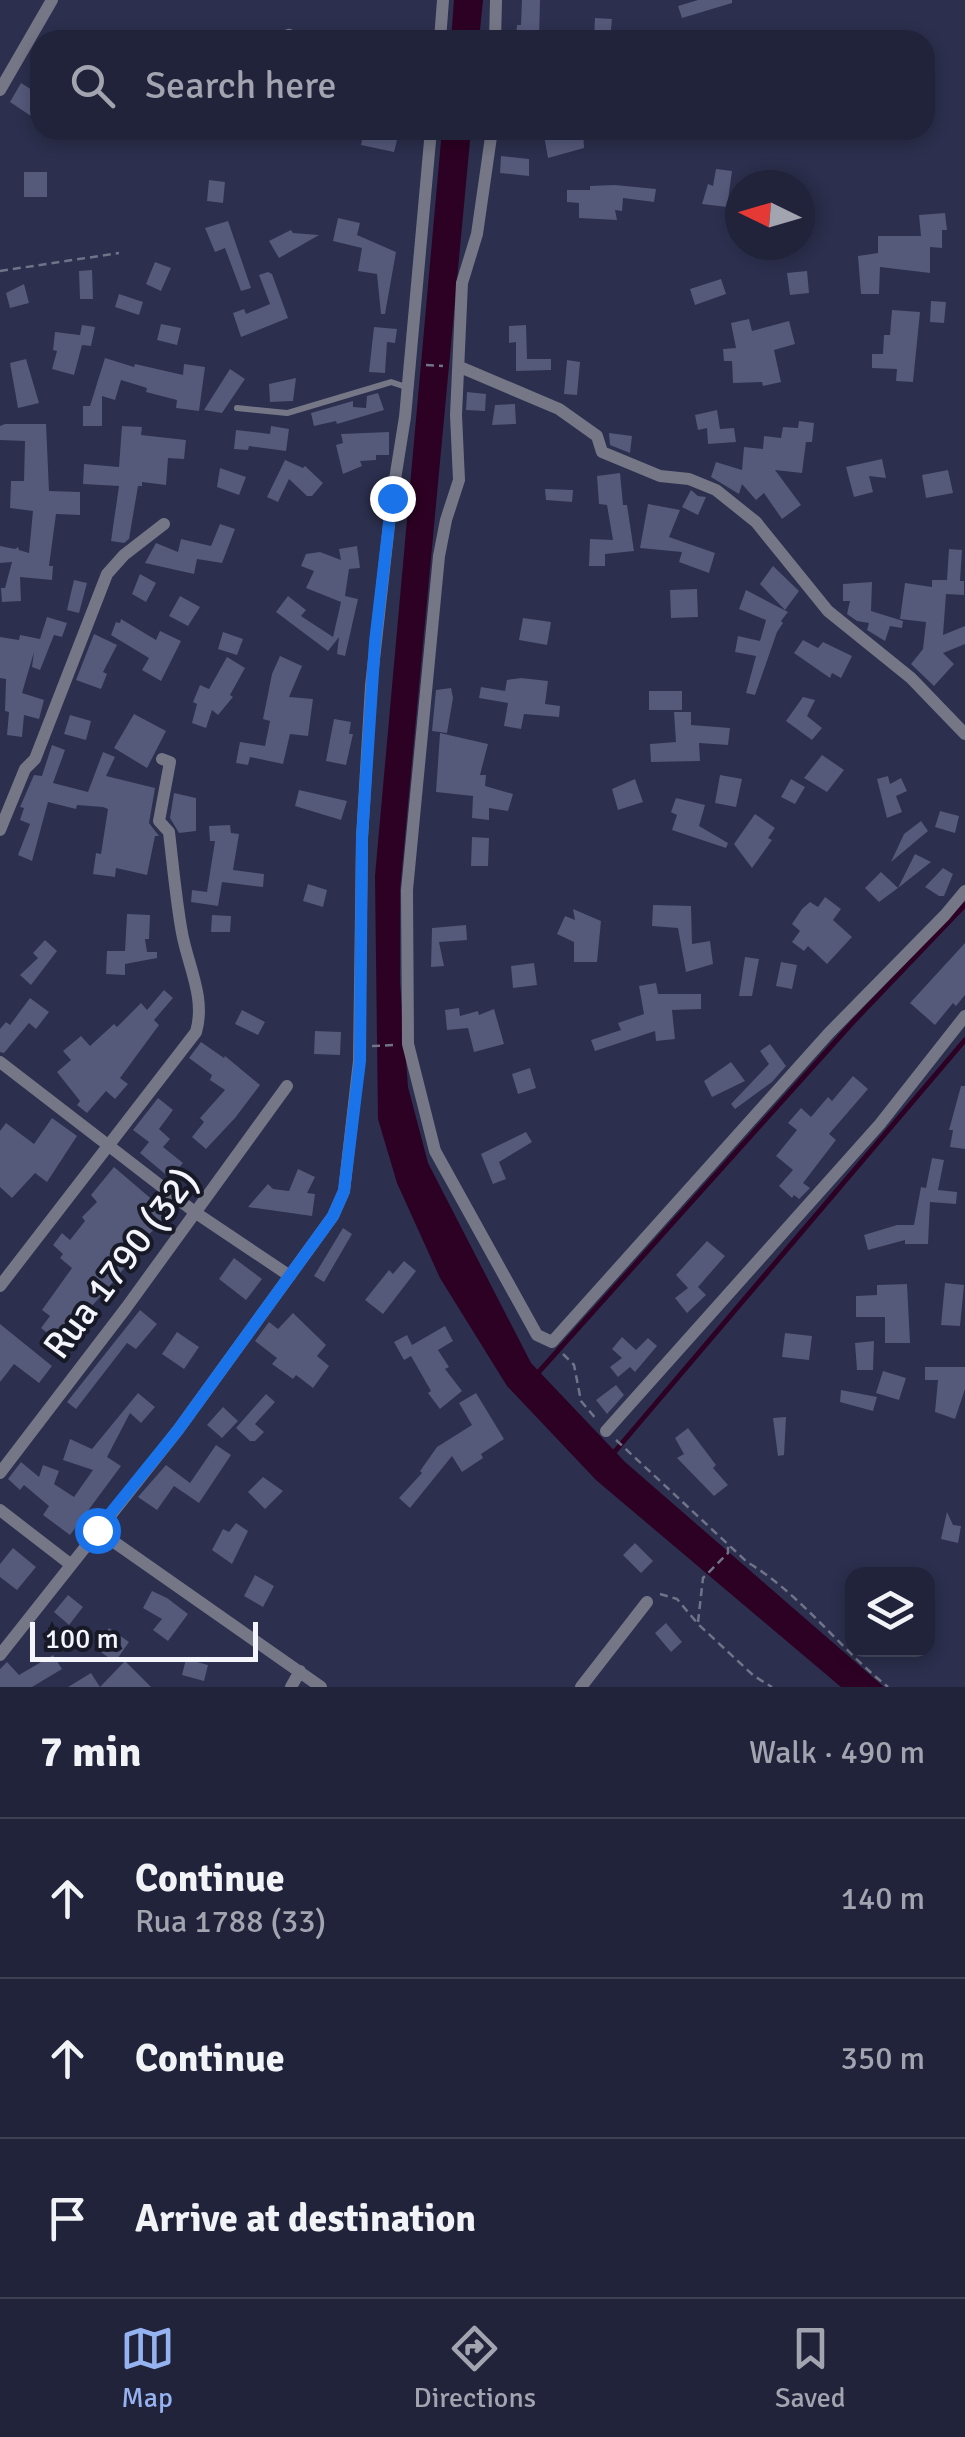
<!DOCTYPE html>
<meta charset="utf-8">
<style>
:root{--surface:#21233a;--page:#2d2f45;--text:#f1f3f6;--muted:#a2a4af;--line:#3e4054;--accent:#95b2f1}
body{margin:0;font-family:Signika,sans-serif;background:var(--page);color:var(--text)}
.controls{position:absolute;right:30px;bottom:30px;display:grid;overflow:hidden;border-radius:20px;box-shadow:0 5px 15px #0003}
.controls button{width:90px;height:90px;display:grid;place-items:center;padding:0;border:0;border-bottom:2px solid var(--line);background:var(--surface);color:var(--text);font:50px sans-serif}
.compass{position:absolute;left:725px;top:170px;width:90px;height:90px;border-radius:50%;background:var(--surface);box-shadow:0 5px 15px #0003;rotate:275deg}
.scale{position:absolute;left:30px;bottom:25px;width:228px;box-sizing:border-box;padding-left:10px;border:5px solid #f3f4fc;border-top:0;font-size:28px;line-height:35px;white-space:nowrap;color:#f3f4fc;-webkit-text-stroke:8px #171926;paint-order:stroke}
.stop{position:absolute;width:30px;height:30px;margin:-22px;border:8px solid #1a73e8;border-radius:50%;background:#fff}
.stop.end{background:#1a73e8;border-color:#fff;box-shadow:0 2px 10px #0008}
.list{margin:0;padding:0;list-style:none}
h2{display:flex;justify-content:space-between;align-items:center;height:130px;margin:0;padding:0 40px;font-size:42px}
h2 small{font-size:32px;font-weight:400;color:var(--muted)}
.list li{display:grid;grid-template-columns:65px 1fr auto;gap:30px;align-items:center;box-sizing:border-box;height:160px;padding:0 40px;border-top:2px solid var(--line)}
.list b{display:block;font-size:38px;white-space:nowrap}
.list p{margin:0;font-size:32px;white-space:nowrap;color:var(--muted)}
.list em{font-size:32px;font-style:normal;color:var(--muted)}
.icon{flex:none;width:55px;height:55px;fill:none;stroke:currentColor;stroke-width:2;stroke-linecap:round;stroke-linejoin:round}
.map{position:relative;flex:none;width:965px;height:1687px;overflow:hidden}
.search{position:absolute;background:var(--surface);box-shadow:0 5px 15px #0003;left:30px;right:30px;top:30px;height:110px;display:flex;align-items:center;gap:25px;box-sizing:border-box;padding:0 35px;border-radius:30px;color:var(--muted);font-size:38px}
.sheet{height:610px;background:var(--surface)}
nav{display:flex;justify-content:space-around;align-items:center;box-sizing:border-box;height:140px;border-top:2px solid var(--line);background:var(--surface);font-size:28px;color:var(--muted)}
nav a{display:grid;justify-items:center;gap:5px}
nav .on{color:var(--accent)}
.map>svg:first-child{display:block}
.water{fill:#2d0123}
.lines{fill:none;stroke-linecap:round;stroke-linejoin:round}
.stream{stroke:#2d0123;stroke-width:5}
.building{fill:#55597a}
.path{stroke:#717389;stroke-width:2.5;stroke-dasharray:8 5;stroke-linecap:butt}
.lane{stroke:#757787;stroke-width:6}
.street{stroke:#757787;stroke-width:12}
.route{stroke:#1a73e8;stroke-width:12}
.labels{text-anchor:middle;stroke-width:8;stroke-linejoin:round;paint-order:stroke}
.street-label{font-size:38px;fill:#f3f4fc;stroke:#171926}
</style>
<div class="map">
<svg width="965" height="1687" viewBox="0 0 965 1687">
<rect width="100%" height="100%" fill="#2c2f4d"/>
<path class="water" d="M454 0H483L479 40H451Z
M442 130H471L400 890V983L408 1087 428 1163 531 1363 625 1462 884 1687H841L596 1480 507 1386 440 1278 397 1183 378 1119 375 876Z"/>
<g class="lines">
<path class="stream" d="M536 1375 853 1022 965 905
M611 1456 965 1040"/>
</g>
<path class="building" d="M522 0H540L539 40H516L517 25H521Z
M698 0H732V3L682 18 678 6Z
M595 18 612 19 610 40H594Z
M21 83 40 95V122L10 102Z
M543 130H583L584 148 548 158Z
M364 132 397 140 394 152 361 145Z
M501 156 529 159V176L500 173Z
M716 169 732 171 727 207 702 204 708 184 713 186Z
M24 172H47V197H24Z
M209 180 225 182 223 203 207 201Z
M615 185 656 189 654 202 623 198 622 211 615 210 617 220 579 218V203L567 202V190H590V186Z
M945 213 947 230H942V248L930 247V273L880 267 879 294H861L858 256 878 253V236H921L919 215Z
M338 218 360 223 357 235 396 252 385 314H381L377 274 358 271 362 248 333 241Z
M228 221 251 288 241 291 225 248 215 252 205 228Z
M291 230 293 233 319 235 279 258 269 241Z
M155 262 171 268 161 291 146 284Z
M92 270 93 299H80L79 271Z
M807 271 809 293 790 295 787 273Z
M268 272 272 274 288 318 241 337 233 313 244 309 246 314 270 304 259 275Z
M721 279 726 294 695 305 690 289Z
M24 284 29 303 10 308 6 293Z
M119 294 143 302 139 315 115 307Z
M931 301 946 302 944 323 930 322Z
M892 310 920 312 913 382 896 381 897 369 872 368V354H883L884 335H890Z
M749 319 752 331 789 321 795 344 774 350 781 382 763 386 762 382 733 383 732 361H724L723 349 736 348 731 323Z
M161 324 181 328 177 345 157 340Z
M82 325 95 327 91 346 82 345 74 375 52 369 57 351 53 350 55 332 80 335Z
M526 325 527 359H551V370L516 371V342L509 343V326Z
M374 327 397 329 395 343 387 342 385 373 369 372Z
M105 358 134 367 135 364 183 375 184 364 205 367 199 411 176 408 177 400 146 392 147 388 121 380 115 400 102 396V426H83V406H90Z
M26 359 39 403 18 408 10 363Z
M567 360 580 362 577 395 564 394Z
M230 369 245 379 222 413 204 410Z
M296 378 293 401 270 402 269 384Z
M467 392 486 394 485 411 466 410Z
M378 393 384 410 337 424 336 421 314 426 311 413 353 401V407L366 408 367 396Z
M515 404 516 424 492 425 495 405Z
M717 410 720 429 734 428 736 442 708 444 707 428 698 430 695 415Z
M799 421 814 423 812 442H806L802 473 775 470 801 505 782 519 764 493 756 500 742 484 739 494 711 477 716 462 742 470 744 447 763 449 764 436 781 438 783 427 798 428Z
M5 424H46L49 491 80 492V515L56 514 49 566H53L52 580 20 577 21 601 2 602 1 588H5L12 562 0 563V546L15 549 18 547 19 550 29 553 33 511 10 508 11 481H24L25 441 0 440V426Z
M122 426 142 427 141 435 186 440 184 459 168 458 166 485 142 482V486H138L129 539 124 543 111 541 119 486 83 484 84 464 119 467Z
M271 426 289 429 286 451 249 446 248 450 234 449 236 430 270 434Z
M389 432V455H376V460L360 461 362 466 343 474 336 445 343 443 341 434Z
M609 433 632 436 630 453 610 445Z
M882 459 886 478 869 476 873 492 854 497 846 467Z
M285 460 303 468 305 466 323 483 312 496H307L289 479 278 502 267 497Z
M220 468 246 477 239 495 217 487Z
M948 470 953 493 926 498 922 475Z
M620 473 623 505H627L634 551 605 554V566H589L590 539 613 540 607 505 599 504 597 476Z
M545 489 573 490 572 502 546 500Z
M691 490 698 496 706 497 698 515 682 507Z
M648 504 680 510 669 537 715 553 709 573 679 562 682 552 640 548Z
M220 524 235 529 222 563 197 559 194 574 145 563 156 543 178 552 181 539 211 546Z
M357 546 360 568 349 569 345 596 358 599 345 656 337 654 339 637 328 651 276 612 288 596 306 610 301 616 333 637 341 602 306 588 314 571 301 566 306 554 320 552 341 560 339 549Z
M949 549 962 550 960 581H964V595L946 594 943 635 965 626V644L943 653 954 664 934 686 911 664 923 649 926 622 900 619 905 583 932 587V580H947Z
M773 566 799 591 785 610 760 584Z
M140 574 156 583 146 602 132 594Z
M74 580 87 583 79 613 67 610Z
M872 582 871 611 903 621 902 628 890 626 885 641 867 630 869 623 857 621 847 614 850 601H843V584Z
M697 589 698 617 671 618 670 590Z
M746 590 788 612 781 621 783 623 777 632 755 695 746 693 756 656 735 652 738 636 760 641 766 620 739 609Z
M180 596 200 607 188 626 169 616Z
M47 617 67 623 62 637 54 635 40 670 32 667 34 652 22 693 44 700 39 719 24 715 22 737 7 735 9 712 5 711 6 679 0 678V637L19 640 20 635 40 639Z
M523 618 551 622 547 645 519 640Z
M121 619 156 640 160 631 181 641 161 681 142 670 149 658 111 635 116 622 120 623Z
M223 632 243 639 237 655 218 649Z
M94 634 117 645 103 672 107 674 101 689 76 680Z
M803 640 818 648 823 642 852 656 841 678 832 673 830 678 794 653Z
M280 656 302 666 289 697 313 699 308 736 290 734 283 764 250 757 248 765 236 763 240 742 265 746 270 721 263 719 272 674Z
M227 657 245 668 230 695 233 697 218 715 212 710 206 728 192 723 197 704 193 702 200 685 209 689Z
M521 678 548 681 545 704 560 706 559 717 524 714 521 729 504 726 508 703 479 698 481 687 505 691 507 680Z
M451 688 453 698 447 733 432 731 436 690Z
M649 691H682V710H649Z
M803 697 815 700 807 716 822 728 812 740 786 721Z
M674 712H691V725L730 728 728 745 699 743 700 761 651 762 650 744 676 742Z
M134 714 166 731 147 768 114 748Z
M70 715 91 721 86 740 64 734Z
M334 719 351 722 349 734H353L346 765 326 761Z
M440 733 488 744 480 775H486L485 786 513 794 508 811 489 808V820L472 818 473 796 436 792Z
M52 745 65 750 53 783 88 792 103 752 115 757 106 776 155 788 149 823 159 836H155L147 875 116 868 115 877 93 874 96 853 101 854 108 809 103 807 77 805 76 809 48 802 32 861 18 855 30 824 20 820 24 808 20 807 34 775 42 776Z
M822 755 844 770 827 792 804 778Z
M720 775 742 779 736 807 715 803Z
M888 776 890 784 901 778 907 791 896 796 902 812 887 818 877 779Z
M635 779 643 802 618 810 612 789Z
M791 779 805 787 795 804 781 797Z
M299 790 347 801 341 820 295 806Z
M174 793 196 798V831L179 833 170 818Z
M676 798 705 805 699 826 728 843 726 848 672 830 677 815 671 812Z
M940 811 959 816 955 833 935 827Z
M755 814 775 828 768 838 772 840 752 868 734 844Z
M921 821 928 831 891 862 904 834Z
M230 825 231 833 239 834 233 870 264 874 263 887 222 882 218 906 191 902 192 890 207 892 215 841H210L209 826Z
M472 837 489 838 488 866H471Z
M915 854 931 862 898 888Z
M943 868 953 874 944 896H939L925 887Z
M881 872 898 888 879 902 865 888Z
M308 884 327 890 323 907 303 901Z
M825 897 841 909 833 920 852 937 827 964 808 946 804 951 792 942 800 931 792 924 802 909 810 902 818 907Z
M653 905 691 906 692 944 710 941 713 964 686 972 678 928 652 926Z
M573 909 601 921 597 962H574V942L557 934 565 916 575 920Z
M127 914 150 915 149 939H145L147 952H157V958L125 964V975L106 974 107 951H125Z
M212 915 231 916 230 932H211Z
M466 925 467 940 439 942 444 966 431 967 432 928Z
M45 940 57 951 31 985 20 975 38 958 33 953Z
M965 943V995L956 1006 953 1003 935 1025 910 1003Z
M745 957 759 959 752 996H739Z
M781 962 797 965 792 989 776 986Z
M534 963 537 985 513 988 511 966Z
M656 983 658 994H701V1009L672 1010 675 1039 656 1041 655 1031 595 1051 591 1040 621 1030 618 1023 644 1014 639 986Z
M164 990 173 998 154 1020 159 1025 120 1078 128 1084 115 1099 106 1091 87 1113 77 1105 80 1101 57 1072 71 1060 63 1051 81 1036 90 1046 114 1024 117 1027 141 1003 147 1010Z
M30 998 49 1012 36 1029 29 1023 4 1053 0 1052V1029L6 1022 10 1025Z
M459 1008 460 1016 478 1011 479 1015 494 1009 504 1044 474 1052 468 1028 447 1030 445 1010Z
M242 1010 265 1022 258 1035 235 1024Z
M315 1031 341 1032 340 1055 314 1054Z
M201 1042 224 1058 225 1056 260 1085 235 1118 206 1149 192 1137 204 1122 200 1118 225 1090 210 1080 212 1075 189 1058Z
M770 1044 786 1066 772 1082 735 1109 731 1104 769 1064 760 1051Z
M731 1062 745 1081 712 1097 704 1081Z
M530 1068 536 1088 518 1094 512 1074Z
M853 1076 868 1089 829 1134 836 1140 803 1183 810 1188 799 1199 794 1195 792 1198 779 1186 793 1170 776 1156 797 1130 788 1123 801 1108 811 1117 828 1097 832 1101Z
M961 1086H965V1149L950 1147 953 1130H949Z
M158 1098 173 1110 159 1129 170 1139 163 1147 183 1163 170 1178 140 1153 149 1142 133 1130Z
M52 1118 77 1136 47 1182 35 1173 12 1198 0 1187V1131L6 1123 34 1144Z
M526 1132 532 1142 499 1162 506 1179 493 1184 481 1154Z
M932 1158 944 1160 938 1190 957 1192 956 1204 930 1202 928 1244H905V1240L868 1250 864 1235 897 1225H914L921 1187 926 1188Z
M114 1167 169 1214 124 1260 128 1263 114 1281 75 1325 82 1331 69 1350 41 1328 50 1316 42 1310 72 1268 60 1258 63 1254 53 1245 62 1233 70 1240 85 1221 82 1217 97 1202 91 1195Z
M298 1169 315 1177 307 1193 315 1194 312 1216 248 1207 268 1184 273 1189 289 1191Z
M343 1228 352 1234 324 1282 314 1276Z
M707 1241 725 1256 698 1287 706 1295 687 1313 675 1298 688 1288 676 1275Z
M234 1258 262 1279 246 1300 219 1279Z
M404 1261 416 1271 383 1314 365 1300 389 1270 393 1274Z
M945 1283 964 1285 960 1326 941 1325Z
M907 1284 910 1343H885V1317H856V1296L877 1295V1285Z
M140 1310 157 1324 136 1349 127 1343 76 1409 67 1402Z
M293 1313 326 1345 317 1356 329 1366 313 1388 296 1375 293 1379 272 1364 277 1358 255 1341 269 1322 278 1329Z
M0 1324 52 1366 39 1383 14 1364 0 1382Z
M445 1326 453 1341 438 1350 449 1367 445 1369 462 1391 440 1409 428 1393 431 1391 411 1356 404 1360 394 1342 407 1335 412 1345Z
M177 1332 199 1347 184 1369 162 1354Z
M785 1333 812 1336 809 1360 782 1357Z
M622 1337 636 1350 648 1338 657 1346 635 1372 630 1367 618 1377 610 1367 622 1358 612 1349Z
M874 1341 873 1370H857L855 1343Z
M925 1367H965V1389L955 1419 935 1412 938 1380H925Z
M883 1371 906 1378 899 1400 876 1393Z
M616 1385 624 1395 607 1414 596 1400Z
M841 1390 877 1397 873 1411 840 1402Z
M138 1393 155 1407 141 1423 130 1413 107 1457 121 1466 70 1535 43 1515 49 1506 24 1485 20 1490 8 1479 21 1462 39 1477 43 1465 59 1471 54 1484 74 1497 93 1470 63 1460 70 1439 92 1449Z
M476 1393 504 1439 481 1454 483 1458 462 1472 452 1456 410 1508 399 1498 422 1473 420 1471 437 1447 472 1425 459 1403Z
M266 1394 275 1402 255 1424 264 1432 255 1441H250L236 1428Z
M223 1407 238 1421 222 1438 207 1425Z
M786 1417 784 1455 778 1456 773 1418Z
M688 1428 716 1465 713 1468 728 1485 714 1496 677 1458 684 1454 675 1438Z
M216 1445 231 1455 199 1503 174 1486 157 1510 138 1497 166 1465 190 1483Z
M263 1477 283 1491 265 1509 248 1492Z
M947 1512 953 1525 961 1526 958 1543 941 1539Z
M236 1523 248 1531 232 1564 212 1550 223 1529 229 1532Z
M635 1543 653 1561 641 1573 623 1555Z
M13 1548 36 1567 17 1590 0 1577V1564Z
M255 1575 274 1586 263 1607 244 1596Z
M152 1591 167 1598 188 1614 168 1641 153 1630 162 1619 143 1608Z
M68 1595 83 1607 69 1625 54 1612Z
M666 1623 682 1642 671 1652 655 1633Z
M109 1628 129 1642 115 1662 95 1648Z
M53 1655 62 1669 32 1687H0V1669L7 1662 19 1675Z
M186 1659 208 1665 204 1681 182 1675Z
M125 1661 151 1687H68L91 1673 100 1687Z"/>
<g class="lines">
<path class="path" d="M179 40 201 34 229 40
M248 40 289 30 320 40
M0 271 119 253
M426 365 443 366
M372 1046 394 1045
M563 1354 574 1365 581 1401 597 1420
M616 1440 747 1562C801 1594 839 1648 888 1687
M660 1594 677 1599 698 1624 754 1676 772 1687
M698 1622 703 1578 728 1553V1546"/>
<path class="lane" d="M237 408 287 413 391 382 406 387"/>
<path class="street" d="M440 40 443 0
M495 40 496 0
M0 90 52 0
M492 130 477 234 462 283 456 415 459 480 446 520 439 556 407 890 408 1044 435 1151 537 1335 552 1342 829 1033 945 915 965 891
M460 367 559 409 597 436 602 452 660 476 689 479 716 490 756 522 828 611 911 678 965 734
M0 830 25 769 35 759 107 574 124 555 164 524
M0 1062 196 1213 290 1276
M0 1286 196 1032C206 998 188 966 182 933 176 900 173 866 169 832L159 821 170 762 162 759
M606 1431 880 1124 965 1016
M0 1473 126 1308 287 1086
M0 1510 70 1564
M97 1530 321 1687
M0 1655 178 1430 333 1216 344 1191 359 1061 362 838 371 686 392 498 405 417 431 130
M291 1687 300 1671
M581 1687 647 1602"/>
</g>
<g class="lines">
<path class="route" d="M97 1530 178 1430 333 1216 344 1191 360 1061 362 838 375 642 392 498"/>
</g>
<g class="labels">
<g class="street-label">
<text transform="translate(120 1263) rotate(-53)" y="13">Rua 1790 (32)</text>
</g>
</g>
</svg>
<div class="controls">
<button><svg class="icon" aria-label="layers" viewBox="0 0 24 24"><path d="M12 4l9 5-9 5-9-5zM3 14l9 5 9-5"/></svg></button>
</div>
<svg class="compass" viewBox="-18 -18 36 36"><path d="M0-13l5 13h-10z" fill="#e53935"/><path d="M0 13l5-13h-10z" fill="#a2a4af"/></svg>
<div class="scale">100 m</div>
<div class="stop" style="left:97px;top:1530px"></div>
<div class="stop end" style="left:392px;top:498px"></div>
<div class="search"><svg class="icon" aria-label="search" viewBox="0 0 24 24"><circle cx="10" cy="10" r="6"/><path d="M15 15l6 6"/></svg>Search here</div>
</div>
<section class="sheet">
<h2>7 min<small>Walk · 490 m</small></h2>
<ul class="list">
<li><svg class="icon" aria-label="ahead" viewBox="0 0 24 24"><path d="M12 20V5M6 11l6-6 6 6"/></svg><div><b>Continue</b><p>Rua 1788 (33)</p></div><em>140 m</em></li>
<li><svg class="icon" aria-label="ahead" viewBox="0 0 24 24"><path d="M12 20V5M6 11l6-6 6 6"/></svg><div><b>Continue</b></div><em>350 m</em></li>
<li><svg class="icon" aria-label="arrive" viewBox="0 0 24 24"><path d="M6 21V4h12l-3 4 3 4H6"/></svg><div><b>Arrive at destination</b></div></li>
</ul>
</section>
<nav>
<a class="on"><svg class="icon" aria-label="map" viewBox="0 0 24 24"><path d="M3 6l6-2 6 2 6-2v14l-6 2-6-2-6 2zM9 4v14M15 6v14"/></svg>Map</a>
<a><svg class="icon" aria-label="directions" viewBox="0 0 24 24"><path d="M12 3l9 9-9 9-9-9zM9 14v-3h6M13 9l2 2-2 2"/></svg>Directions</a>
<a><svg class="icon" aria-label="saved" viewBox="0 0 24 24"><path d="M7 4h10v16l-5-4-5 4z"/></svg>Saved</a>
</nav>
